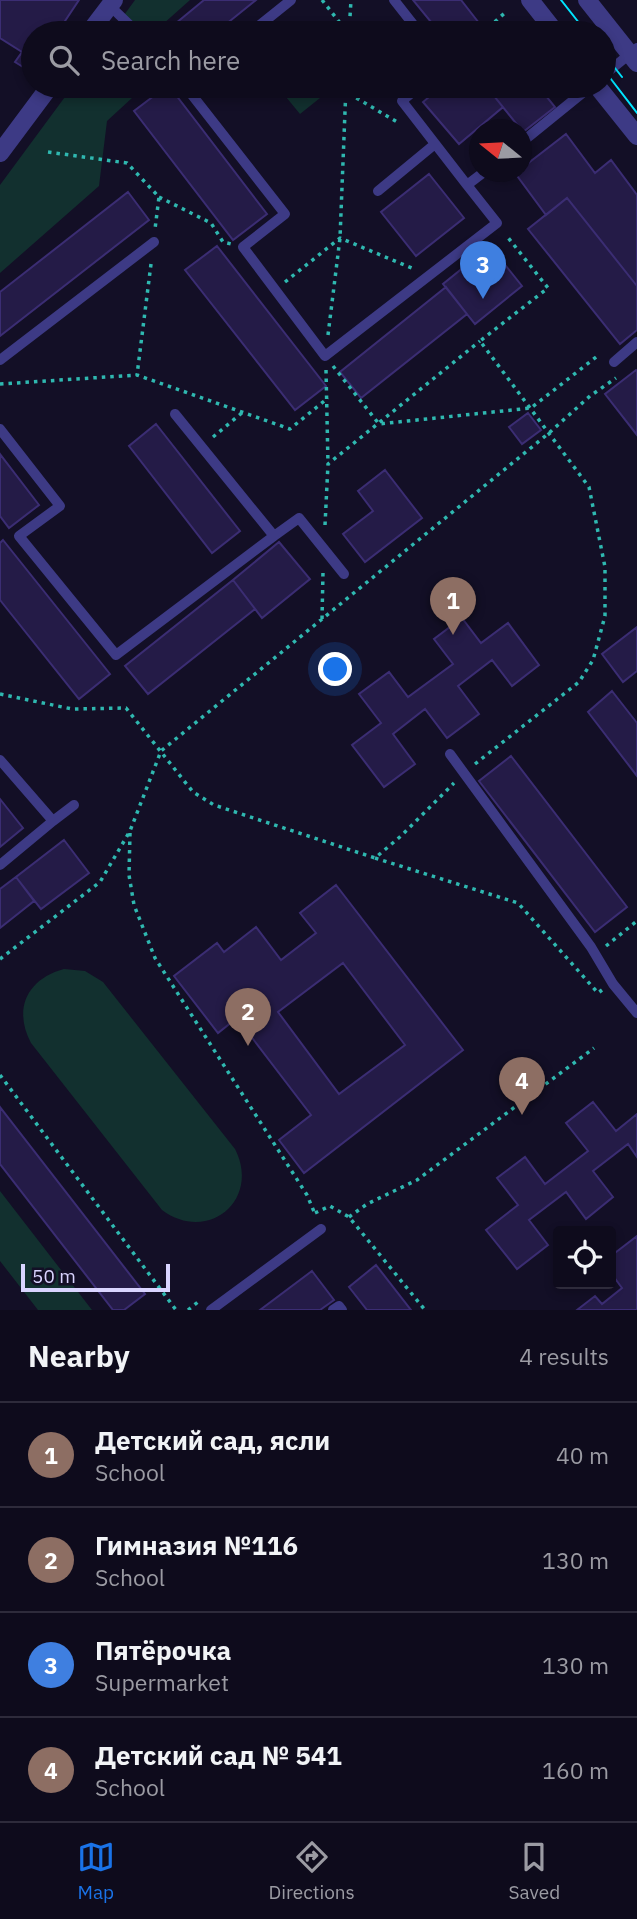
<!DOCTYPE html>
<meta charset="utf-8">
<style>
:root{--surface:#0e0b1c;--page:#171425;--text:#f1f3f6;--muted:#9b9ba3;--line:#2e2b3b;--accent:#1a73e8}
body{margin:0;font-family:"IBM Plex Sans",sans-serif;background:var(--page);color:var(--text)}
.controls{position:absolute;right:21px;bottom:21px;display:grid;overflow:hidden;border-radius:7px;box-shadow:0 4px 10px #0003}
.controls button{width:63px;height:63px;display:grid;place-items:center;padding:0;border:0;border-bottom:2px solid var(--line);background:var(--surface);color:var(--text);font:35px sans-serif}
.compass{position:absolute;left:469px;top:119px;width:63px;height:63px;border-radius:50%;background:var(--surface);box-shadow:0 4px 10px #0003;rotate:288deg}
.scale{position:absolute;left:21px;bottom:18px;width:149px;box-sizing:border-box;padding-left:7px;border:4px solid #d9d4ff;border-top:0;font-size:19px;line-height:24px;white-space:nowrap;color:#d9d4ff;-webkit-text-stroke:5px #130f26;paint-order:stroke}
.you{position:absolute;left:336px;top:670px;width:24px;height:24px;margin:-18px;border:5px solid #fff;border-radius:50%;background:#1a73e8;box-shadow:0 0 0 10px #1a73e833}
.badge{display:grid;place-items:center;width:46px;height:46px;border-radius:50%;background:var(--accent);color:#fff;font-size:23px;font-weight:700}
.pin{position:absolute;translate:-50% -58px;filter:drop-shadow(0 2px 4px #0008)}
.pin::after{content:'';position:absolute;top:37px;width:24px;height:21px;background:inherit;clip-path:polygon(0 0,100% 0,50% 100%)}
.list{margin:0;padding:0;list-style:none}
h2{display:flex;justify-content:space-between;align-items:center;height:91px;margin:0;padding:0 28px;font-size:30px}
h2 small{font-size:23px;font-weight:400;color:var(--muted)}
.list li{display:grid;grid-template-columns:46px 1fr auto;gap:21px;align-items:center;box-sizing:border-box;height:105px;padding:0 28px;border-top:2px solid var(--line)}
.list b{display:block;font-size:26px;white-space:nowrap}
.list p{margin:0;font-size:23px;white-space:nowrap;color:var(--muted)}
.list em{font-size:23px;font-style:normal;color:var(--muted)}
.icon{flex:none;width:38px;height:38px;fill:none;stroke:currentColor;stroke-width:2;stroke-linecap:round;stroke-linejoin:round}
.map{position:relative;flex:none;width:637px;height:1310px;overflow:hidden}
.search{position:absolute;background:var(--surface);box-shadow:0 4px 10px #0003;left:21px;right:21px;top:21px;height:77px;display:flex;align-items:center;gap:18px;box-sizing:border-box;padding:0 24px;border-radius:38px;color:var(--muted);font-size:26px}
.sheet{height:511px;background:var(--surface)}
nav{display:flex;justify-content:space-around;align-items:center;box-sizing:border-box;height:98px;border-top:2px solid var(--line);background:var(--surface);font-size:19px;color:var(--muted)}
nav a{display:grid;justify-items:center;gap:4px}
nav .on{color:var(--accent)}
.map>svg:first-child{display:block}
.green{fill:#12302f}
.building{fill:#241b47;stroke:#3b2d73;stroke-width:2;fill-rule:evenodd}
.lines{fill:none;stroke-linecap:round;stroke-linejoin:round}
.path{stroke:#2fb8b0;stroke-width:3.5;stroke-dasharray:3.5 5;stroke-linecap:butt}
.service{stroke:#3d3a85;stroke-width:10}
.minor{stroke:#3d3a85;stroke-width:18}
.tertiary{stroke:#3d3a85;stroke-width:18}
.tram{stroke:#00e5ff;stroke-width:2}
</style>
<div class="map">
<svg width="637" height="1310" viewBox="0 0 637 1310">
<rect width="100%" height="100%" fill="#130f26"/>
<path class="green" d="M135 0H190L153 33H111Z
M73 86H145L107 121 99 186 0 273V185Z
M277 86H335L300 114Z
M64 969 85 971 103 982 235 1149C261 1200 208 1244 162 1210L31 1043C13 1009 27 979 64 969Z
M0 1191 92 1310H38L0 1261Z"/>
<path class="building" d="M0 0H79L57 33H33V69L31 72 15 62 22 52 0 38Z
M204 0H256L215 33H164Z
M413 0H461L479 23 466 33H440Z
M167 86H169L267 214 233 240 134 111Z
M442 86H486L503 107 459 144 423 102Z
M486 86H538L555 107 523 132Z
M566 134 595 173 611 160 637 195V286L567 198 546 215 515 173 522 172V168Z
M429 174 464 218 416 256 381 212Z
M128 192 149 220 0 336V292Z
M567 198 637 286V330L620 344 528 229Z
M217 246 326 386 295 410 185 270Z
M490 246 522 286 475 324 443 284Z
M446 287 467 314 361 398 340 372Z
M636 370 637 371V435L605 394Z
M528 413 541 430 522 444 509 427Z
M156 424 240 531 212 553 129 446Z
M0 454 39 505 9 528 0 516Z
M385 470 422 518 365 562 343 534 373 511 358 491Z
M3 540 110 674 79 699 0 600V543Z
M279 542 310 579 262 618 233 580Z
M233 580 255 609 148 694 125 666Z
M462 618 481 643 508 623 539 665 512 686 492 660 458 686 479 714 447 738 425 709 393 734 415 764 384 787 352 745 381 723 359 694 389 672 408 697 453 664 434 639Z
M637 627V671L623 682 602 654Z
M612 691 637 723V776L588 712Z
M511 756 627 907 595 932 479 781Z
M0 799 23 828 0 847Z
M64 840 89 873 41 909 16 877Z
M16 877 34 901 0 928V889Z
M336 885 463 1050 304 1173 279 1140 311 1115 237 1018 218 1033 174 976 217 943 224 952 256 927 281 960 316 933 300 913ZM343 963 405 1045 339 1094 278 1012Z
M593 1102 616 1131 637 1114V1157L628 1144 593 1171 613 1197 586 1219 566 1192 529 1220 548 1245 517 1269 486 1230 518 1205 497 1178 525 1157 545 1184 588 1151 566 1123Z
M0 1107 145 1294 124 1310H113L0 1164Z
M637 1236V1310H577L595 1296 602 1304 622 1288 611 1273V1256Z
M376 1265 411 1310H367L349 1287Z
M312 1271 334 1300 320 1310H260Z"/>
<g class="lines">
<path class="path" d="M322 0 348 33
M349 33 351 0
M482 33 507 11
M205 87 346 92 399 123
M48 152 127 163 159 197 155 229
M159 197 211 223 223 242 231 244
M151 264 137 375 290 429 328 398
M285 282 340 238 414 269
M328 335 340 238 346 86
M333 366 379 424 531 408 600 354
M326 370 328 464
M0 384 137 375
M213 437 243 412
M325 525 328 464 480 341
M322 619 323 572
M0 694 72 709 126 708 193 792 214 805 375 858 401 836 454 783
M475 764 579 682 593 660 605 616V567L589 487 480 341 548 288 506 235
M130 833 129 875 134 905 155 958 307 1195 315 1214
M375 858 518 903 598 993 602 990
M606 946 637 921
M0 959 100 882 130 831 161 751 549 433 590 396 616 378
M0 1075 176 1310
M315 1213 330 1206 349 1217 425 1310
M349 1217 367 1204 417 1180 594 1048
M188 1310 198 1302"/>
<path class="service" d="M394 0 420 33
M110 6 138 33
M250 33 291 0
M604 75 637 48
M185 86 285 214 243 247 325 356 497 223 467 185 484 172
M420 86 402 101 467 185
M522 142 591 86
M378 191 435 144
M0 360 154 242
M614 362 637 342
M0 429 60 506 19 536 116 655 274 536 175 414
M274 536 299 518 344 574
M450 754 591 947 613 984 637 1013
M0 760 53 821 0 865
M53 821 74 805
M211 1310 321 1229
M333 1310 339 1306 342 1310"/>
<path class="minor" d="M89 33 114 0
M0 153 50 86"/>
<path class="tertiary" d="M530 0 556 33
M587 0 637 63
M597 86 637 136"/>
<path class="tram" d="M561 0 587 33
M604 54 622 77
M604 70 637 113"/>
</g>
</svg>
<div class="controls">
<button><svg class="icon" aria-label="locate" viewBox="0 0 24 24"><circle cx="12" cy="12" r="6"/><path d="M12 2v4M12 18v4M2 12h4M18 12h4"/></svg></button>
</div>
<svg class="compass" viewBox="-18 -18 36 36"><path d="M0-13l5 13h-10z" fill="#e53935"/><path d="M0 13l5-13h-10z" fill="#9b9ba3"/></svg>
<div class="scale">50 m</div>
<div class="you"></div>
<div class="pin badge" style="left:453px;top:635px;background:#8d6e63">1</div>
<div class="pin badge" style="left:248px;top:1046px;background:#8d6e63">2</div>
<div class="pin badge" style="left:483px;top:299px;background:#3f7fe0">3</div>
<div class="pin badge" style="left:522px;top:1115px;background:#8d6e63">4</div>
<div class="search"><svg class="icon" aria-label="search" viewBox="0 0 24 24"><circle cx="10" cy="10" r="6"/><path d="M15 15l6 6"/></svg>Search here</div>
</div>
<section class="sheet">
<h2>Nearby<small>4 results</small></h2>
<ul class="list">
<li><span class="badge" style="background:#8d6e63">1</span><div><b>Детский сад, ясли</b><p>School</p></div><em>40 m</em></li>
<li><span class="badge" style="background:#8d6e63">2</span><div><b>Гимназия №116</b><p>School</p></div><em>130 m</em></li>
<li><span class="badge" style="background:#3f7fe0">3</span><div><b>Пятёрочка</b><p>Supermarket</p></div><em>130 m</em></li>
<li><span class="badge" style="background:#8d6e63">4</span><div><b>Детский сад № 541</b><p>School</p></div><em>160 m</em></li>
</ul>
</section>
<nav>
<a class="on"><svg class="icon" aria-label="map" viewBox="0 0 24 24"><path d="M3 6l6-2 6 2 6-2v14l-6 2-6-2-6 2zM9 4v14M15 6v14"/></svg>Map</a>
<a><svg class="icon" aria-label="directions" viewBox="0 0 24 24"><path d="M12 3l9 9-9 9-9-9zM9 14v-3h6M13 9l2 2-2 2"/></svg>Directions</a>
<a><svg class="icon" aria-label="saved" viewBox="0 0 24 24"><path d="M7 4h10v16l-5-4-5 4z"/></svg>Saved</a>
</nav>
